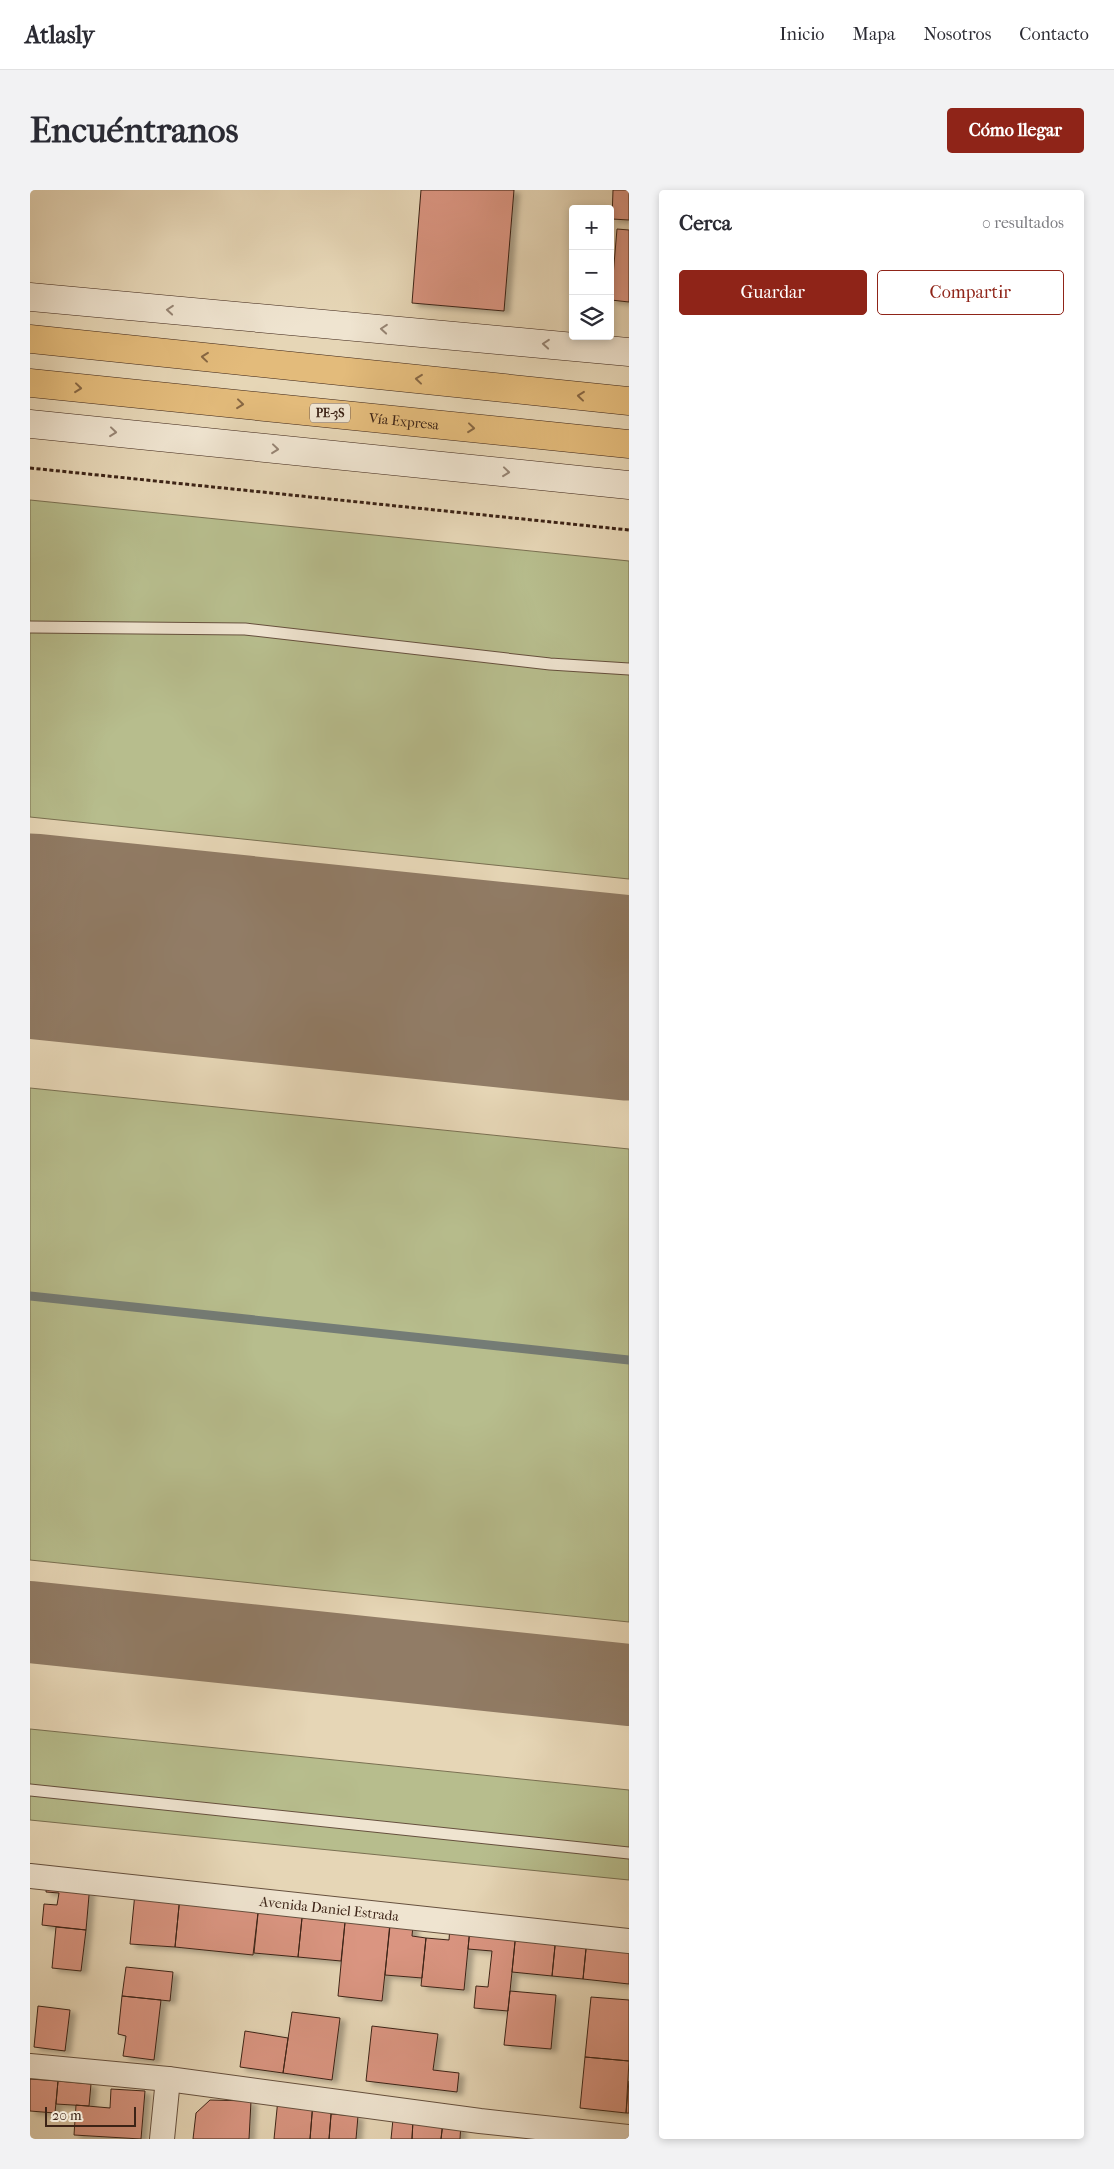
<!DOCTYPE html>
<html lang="es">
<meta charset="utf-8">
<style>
:root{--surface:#fff;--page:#f2f2f3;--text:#2b2b33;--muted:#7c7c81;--line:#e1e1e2;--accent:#8f2418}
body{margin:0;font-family:"IM FELL French Canon",serif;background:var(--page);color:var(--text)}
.controls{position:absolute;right:15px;top:15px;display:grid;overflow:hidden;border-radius:5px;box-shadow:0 2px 8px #0003}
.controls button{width:45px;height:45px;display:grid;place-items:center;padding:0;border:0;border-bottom:1px solid var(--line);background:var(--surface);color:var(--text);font:25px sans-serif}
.scale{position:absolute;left:15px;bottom:12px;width:91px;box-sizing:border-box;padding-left:5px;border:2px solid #3c2316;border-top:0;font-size:14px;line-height:18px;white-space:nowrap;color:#3c2316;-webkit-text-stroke:4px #efe4d0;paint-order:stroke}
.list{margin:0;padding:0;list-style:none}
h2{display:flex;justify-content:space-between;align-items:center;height:65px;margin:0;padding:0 20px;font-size:21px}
h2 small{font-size:16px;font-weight:400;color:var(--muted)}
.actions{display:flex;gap:10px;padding:15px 20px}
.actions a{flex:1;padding:11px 0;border:1px solid var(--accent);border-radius:5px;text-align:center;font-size:18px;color:var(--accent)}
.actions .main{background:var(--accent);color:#fff}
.icon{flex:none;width:28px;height:28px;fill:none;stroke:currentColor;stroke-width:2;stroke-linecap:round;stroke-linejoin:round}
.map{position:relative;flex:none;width:599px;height:1949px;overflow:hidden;border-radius:5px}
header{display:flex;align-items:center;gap:30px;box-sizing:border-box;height:70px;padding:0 25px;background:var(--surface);border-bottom:1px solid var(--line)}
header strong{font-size:24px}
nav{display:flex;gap:28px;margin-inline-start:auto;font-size:18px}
.intro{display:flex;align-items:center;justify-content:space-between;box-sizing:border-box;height:120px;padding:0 30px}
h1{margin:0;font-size:35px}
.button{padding:12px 22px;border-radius:5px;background:var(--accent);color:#fff;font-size:18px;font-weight:700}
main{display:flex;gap:30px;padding:0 30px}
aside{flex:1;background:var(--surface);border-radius:5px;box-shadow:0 2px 8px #0003}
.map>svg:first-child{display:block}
.green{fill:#b7bd8d;stroke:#7a7052}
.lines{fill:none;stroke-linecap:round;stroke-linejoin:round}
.stream{stroke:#747c76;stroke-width:9}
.taxiway{stroke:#917c66;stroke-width:82}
.runway{stroke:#917c66;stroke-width:205}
.building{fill:#da9581;stroke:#3c2316;filter:url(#shadow)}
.service-casing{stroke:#66503e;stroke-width:13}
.minor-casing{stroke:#66503e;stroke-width:26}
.secondary-casing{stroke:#3c2316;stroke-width:29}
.primary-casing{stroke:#3c2316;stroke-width:29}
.path{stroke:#3c2316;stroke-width:3;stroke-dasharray:4 2.5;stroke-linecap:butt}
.service{stroke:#efe4d0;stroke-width:11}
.minor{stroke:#efe4d0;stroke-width:24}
.secondary{stroke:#efe4d0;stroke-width:28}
.primary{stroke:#e3bb7b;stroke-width:28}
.oneway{stroke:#968473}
.oneway2{stroke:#876743}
.labels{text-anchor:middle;stroke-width:5;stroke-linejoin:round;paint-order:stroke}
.shield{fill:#efe4d0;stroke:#725d4e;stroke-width:1}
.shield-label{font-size:12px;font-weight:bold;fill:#3c2316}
.street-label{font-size:14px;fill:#3c2316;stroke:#efe4d0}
</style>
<header>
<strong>Atlasly</strong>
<nav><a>Inicio</a><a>Mapa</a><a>Nosotros</a><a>Contacto</a></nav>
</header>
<div class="intro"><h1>Encuéntranos</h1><a class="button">Cómo llegar</a></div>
<main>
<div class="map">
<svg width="599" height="1949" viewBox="0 0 599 1949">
<defs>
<filter id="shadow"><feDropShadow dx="5.5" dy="3" stdDeviation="2.5" flood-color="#0004"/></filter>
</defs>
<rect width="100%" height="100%" fill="#e6d6b6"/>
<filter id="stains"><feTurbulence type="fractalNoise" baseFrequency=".004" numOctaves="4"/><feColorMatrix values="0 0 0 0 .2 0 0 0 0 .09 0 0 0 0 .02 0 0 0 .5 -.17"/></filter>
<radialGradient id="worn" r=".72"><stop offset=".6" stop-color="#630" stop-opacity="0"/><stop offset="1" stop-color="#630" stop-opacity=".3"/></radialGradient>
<path class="green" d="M0 310 599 371V689L0 627Z
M0 898 599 959V1432L0 1370Z
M0 1539 599 1600V1690L0 1630Z"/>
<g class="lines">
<path class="stream" d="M0 1106 599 1170"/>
<path class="taxiway" d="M0 1432 599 1495"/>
<path class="runway" d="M0 746 599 808"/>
</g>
<path class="building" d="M391 0H484L474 121 382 113Z
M583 0H599V30L582 29Z
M587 39 599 40V112L581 110Z
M17 1690 60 1694 56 1740 12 1735 14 1714 27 1715 29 1703 16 1702Z
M105 1703 150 1706 145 1757 100 1754Z
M150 1706 229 1714 223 1765 145 1757Z
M229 1714 273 1718 268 1767 224 1763Z
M316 1722 361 1727 352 1811 308 1806Z
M272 1728 315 1732 311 1771 268 1767Z
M360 1732 383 1735 382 1746 396 1748 392 1788 355 1785Z
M420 1736 440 1738 434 1800 391 1796 396 1748 419 1750Z
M26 1737 56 1740 51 1781 22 1778Z
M440 1738 486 1742 478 1821 444 1818 446 1796 458 1797 462 1761 438 1759Z
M486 1742 526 1746 522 1786 482 1782Z
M526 1746 557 1749 553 1789 522 1786Z
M557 1749 599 1753V1794L553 1789Z
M96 1777 143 1782 140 1811 92 1806Z
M480 1801 526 1805 521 1859 474 1855Z
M92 1806 131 1810 124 1870 93 1866 96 1846 88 1844Z
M561 1807 599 1810V1871L555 1867Z
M8 1816 40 1820 35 1861 4 1857Z
M262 1822 310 1828 302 1890 253 1883Z
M342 1836 408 1844 403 1880 429 1883 427 1902 336 1891Z
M215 1841 258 1848 253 1883 210 1877Z
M555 1867 599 1871 596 1923 550 1918Z
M0 1889 28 1891 25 1923 0 1921Z
M28 1891 61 1894 59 1916 26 1914Z
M599 1891V1923H596Z
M81 1899 115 1901 111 1949 44 1945 46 1915 80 1918Z
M248 1909 283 1912 280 1949H244Z
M180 1910 221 1911 219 1949H163L166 1923Z
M283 1912 302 1914 299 1949H280Z
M301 1924 328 1926 326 1949H299Z
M363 1929 383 1930 382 1949H361Z
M383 1930 413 1932 411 1949H382Z
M413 1932 431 1933 430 1949H411Z"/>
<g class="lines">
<defs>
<path id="service" d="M0 437 215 439 520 474 599 479
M0 1600 599 1663"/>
<g id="minor">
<path id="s1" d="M0 1686 599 1751"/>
<path d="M0 1876 138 1889 450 1931 599 1947"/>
<path d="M132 1949 138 1889"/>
</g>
<path id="secondary" d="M0 107 599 162
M0 234 599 295"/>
<g id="primary">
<path d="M0 149 599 211"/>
<path id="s2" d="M0 193 599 254"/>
</g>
</defs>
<use href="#service" class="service-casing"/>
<use href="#minor" class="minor-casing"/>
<use href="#secondary" class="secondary-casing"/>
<use href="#primary" class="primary-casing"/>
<path class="path" d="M0 278 599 340"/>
<use href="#service" class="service"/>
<use href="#minor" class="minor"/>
<use href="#secondary" class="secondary"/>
<use href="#primary" class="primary"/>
</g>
<defs><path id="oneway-chevron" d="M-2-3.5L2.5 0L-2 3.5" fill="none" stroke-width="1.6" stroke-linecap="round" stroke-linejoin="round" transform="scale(1.25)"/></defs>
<g class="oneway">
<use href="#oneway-chevron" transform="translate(140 120) rotate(-175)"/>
<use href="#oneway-chevron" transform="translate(354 139) rotate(-175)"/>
<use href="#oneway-chevron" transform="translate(516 154) rotate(-175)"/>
<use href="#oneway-chevron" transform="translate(83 242) rotate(6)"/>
<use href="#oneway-chevron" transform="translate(245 259) rotate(6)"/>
<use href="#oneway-chevron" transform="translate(476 282) rotate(6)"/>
</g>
<g class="oneway2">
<use href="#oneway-chevron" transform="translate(175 167) rotate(-174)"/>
<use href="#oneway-chevron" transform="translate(389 189) rotate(-174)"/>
<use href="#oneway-chevron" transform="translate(48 198) rotate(6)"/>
<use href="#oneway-chevron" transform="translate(551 206) rotate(-174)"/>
<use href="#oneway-chevron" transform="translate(210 214) rotate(6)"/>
<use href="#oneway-chevron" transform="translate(441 238) rotate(6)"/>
</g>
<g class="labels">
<rect class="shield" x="280" y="213.5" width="40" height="19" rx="4"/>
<g class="shield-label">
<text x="300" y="227">PE-3S</text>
</g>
<g class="street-label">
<text dy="5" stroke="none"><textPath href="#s2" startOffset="376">Vía Expresa</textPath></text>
<text dy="5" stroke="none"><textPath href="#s1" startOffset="301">Avenida Daniel Estrada</textPath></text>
</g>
</g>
<rect width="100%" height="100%" filter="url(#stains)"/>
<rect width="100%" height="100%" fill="url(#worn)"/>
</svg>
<div class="controls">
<button>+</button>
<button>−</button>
<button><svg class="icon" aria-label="layers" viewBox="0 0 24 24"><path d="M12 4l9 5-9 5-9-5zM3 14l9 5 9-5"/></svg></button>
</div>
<div class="scale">20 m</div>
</div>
<aside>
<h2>Cerca<small>0 resultados</small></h2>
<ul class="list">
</ul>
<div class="actions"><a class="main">Guardar</a><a>Compartir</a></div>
</aside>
</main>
